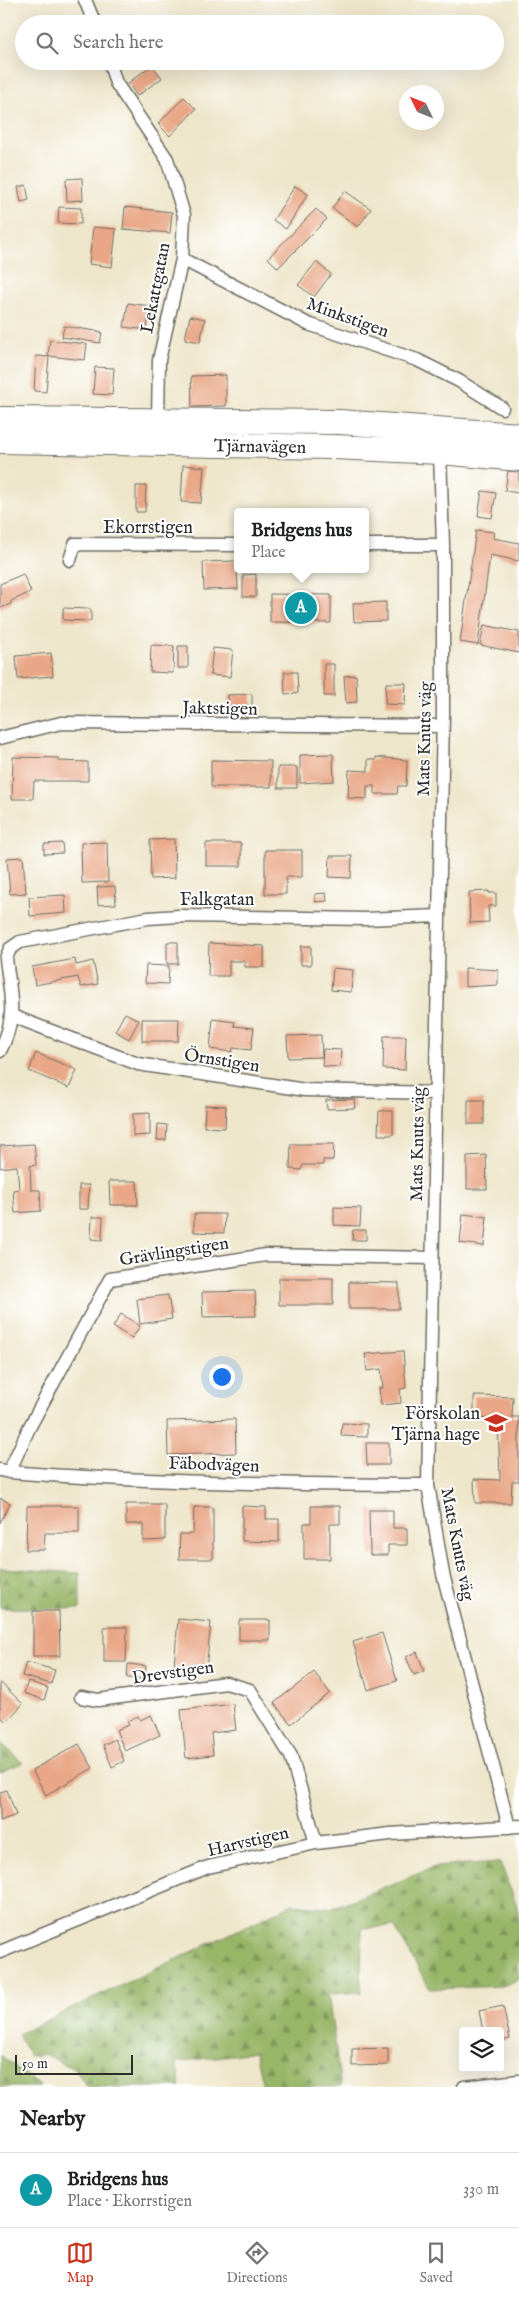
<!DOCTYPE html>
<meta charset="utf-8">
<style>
:root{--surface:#fff;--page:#f6f6f6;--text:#202124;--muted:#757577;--line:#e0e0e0;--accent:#c8321e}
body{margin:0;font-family:"IM FELL English",serif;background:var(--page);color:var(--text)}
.controls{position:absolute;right:15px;bottom:15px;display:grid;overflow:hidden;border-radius:5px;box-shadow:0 5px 20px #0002}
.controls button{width:45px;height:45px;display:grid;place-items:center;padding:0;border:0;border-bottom:1px solid var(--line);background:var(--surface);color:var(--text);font:25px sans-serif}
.compass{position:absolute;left:399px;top:85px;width:45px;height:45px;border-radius:50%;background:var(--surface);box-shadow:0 5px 20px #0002;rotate:313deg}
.scale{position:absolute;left:15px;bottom:12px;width:118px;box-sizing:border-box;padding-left:5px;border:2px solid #2b2b2b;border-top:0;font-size:14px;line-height:18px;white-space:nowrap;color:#2b2b2b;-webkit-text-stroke:4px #fff;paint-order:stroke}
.you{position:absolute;left:221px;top:1376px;width:18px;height:18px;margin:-12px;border:4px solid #fff;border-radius:50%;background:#1a73e8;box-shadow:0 0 0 8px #1a73e833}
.badge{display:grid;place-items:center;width:32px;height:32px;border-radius:50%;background:var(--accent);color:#fff;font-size:16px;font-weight:700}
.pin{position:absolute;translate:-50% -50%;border:2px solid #fff;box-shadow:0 1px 5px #0006}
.popup{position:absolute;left:234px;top:508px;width:135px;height:65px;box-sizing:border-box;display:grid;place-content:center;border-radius:5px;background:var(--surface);filter:drop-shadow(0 1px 4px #0005);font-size:16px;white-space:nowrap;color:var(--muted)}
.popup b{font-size:19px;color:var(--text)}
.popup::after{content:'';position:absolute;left:50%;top:100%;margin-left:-10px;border:10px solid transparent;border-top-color:var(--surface)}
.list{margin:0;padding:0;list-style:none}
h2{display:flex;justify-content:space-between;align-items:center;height:65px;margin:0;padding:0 20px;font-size:21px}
h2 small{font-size:16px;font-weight:400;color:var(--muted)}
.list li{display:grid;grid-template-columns:32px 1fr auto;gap:15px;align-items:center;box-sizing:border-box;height:75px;padding:0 20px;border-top:1px solid var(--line)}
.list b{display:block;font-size:19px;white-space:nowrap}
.list p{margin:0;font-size:16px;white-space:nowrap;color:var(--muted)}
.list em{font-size:16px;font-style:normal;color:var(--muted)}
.icon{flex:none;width:28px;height:28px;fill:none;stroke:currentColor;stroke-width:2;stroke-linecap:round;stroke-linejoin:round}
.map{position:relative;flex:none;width:519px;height:2087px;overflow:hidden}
.search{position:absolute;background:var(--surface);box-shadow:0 5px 20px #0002;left:15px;right:15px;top:15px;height:55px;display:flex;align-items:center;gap:12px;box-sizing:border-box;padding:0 18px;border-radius:28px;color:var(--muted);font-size:19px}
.sheet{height:140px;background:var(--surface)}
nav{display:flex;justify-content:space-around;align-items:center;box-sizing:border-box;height:70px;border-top:1px solid var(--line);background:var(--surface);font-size:14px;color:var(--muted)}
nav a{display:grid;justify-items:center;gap:2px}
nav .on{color:var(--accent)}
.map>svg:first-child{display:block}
.forest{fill:url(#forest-firs);stroke:#62704a}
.building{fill:#e9a787}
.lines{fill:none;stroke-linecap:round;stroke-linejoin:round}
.street-casing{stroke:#6f6c63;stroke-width:15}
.highway-casing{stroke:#6f6c63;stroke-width:26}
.street{stroke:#fff;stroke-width:12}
.highway{stroke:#fff;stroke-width:24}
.labels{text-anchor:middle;stroke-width:4;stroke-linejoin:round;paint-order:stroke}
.street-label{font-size:18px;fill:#2b2b2b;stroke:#fff}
.poi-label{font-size:18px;fill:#2b2b2b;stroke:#fff;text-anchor:end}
</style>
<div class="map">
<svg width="519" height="2087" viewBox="0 0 519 2087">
<defs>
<pattern id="forest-firs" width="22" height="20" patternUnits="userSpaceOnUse" patternTransform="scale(1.25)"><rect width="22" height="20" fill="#98b668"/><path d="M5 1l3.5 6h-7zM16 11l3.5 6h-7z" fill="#7c9456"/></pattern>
</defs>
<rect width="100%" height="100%" fill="#fff"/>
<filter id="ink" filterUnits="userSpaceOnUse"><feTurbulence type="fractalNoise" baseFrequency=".02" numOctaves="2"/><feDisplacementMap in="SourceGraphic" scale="10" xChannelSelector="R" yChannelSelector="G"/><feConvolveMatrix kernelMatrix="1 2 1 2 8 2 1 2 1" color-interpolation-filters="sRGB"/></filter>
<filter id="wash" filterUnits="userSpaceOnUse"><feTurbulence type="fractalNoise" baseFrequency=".0096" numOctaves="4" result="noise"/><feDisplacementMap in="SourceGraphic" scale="20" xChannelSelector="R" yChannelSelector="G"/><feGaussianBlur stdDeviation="1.12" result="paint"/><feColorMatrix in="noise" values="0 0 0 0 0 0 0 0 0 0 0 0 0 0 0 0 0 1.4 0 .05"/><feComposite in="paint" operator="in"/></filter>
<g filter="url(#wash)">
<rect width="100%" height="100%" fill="#eee6ca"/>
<path class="forest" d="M0 1568 80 1573V1609L0 1608Z
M0 1742 22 1762V1763L0 1772Z
M500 1862 519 1911V1979L503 1986 430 1989 394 1926 362 1928 361 1992 328 1994 341 2087H263L255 2052 176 2062 181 2087H87L76 2070 44 2054 30 2056 18 2034 293 1904 332 1908 437 1866Z
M0 2055 38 2084 40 2087H0Z"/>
<g id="blocks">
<path class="building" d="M152 65 162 78 137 96 128 83Z
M184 97 196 109 170 136 158 124Z
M82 178 83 200 67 201 66 179Z
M26 185 29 200 21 202 18 187Z
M295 186 308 194 286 229 273 220Z
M345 191 371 209 358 227 332 208Z
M59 207 81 208V224L58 223Z
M125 207 172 212 170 233 123 229Z
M316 209 327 219 278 268 268 258Z
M93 227 116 229 112 267 89 264Z
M316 262 331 274 314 297 298 285Z
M128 303 150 306 147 330 124 327Z
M190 316 205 319 200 342 185 339Z
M64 326 102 332 100 343 62 337Z
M50 340 87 344 85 360 48 356Z
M36 356 49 357 46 392 34 391Z
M95 367 114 368 112 395 93 394Z
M226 375V406L192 407 191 376Z
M183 465 204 467 201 503 181 502Z
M508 471 519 472V493L505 491Z
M136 486H146L145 512H136Z
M482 491 496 493 492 518 478 516Z
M476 530 494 532 493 538 519 543V561L490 555 478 645 460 642Z
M237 561 238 589 204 590 203 562Z
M23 574 31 592 11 601V604L0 608V584Z
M256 574V597H243V575Z
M270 594 331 595V623L270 622Z
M386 602V621L354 622 353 603Z
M63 608 91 609V621L63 620Z
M484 625 519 632V653L480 645Z
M151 645 174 646 173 673 150 672Z
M178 646H188V668H178Z
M213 648 233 650 230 677 210 675Z
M51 653 53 676 18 679 16 656Z
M324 664H334V696H324Z
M284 672H297L298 693 285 694Z
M356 675 357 702 346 703 344 676Z
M386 683H406L405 705 385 704Z
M252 694V707H228V695Z
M333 754 334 781 300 783V755Z
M13 757 58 758V761L88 762V781H34L33 799H12Z
M376 757 407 760 406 786H398L397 794H375V786H367V799L348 798 349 770 368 771V759L376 760Z
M211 760 271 761V787H211Z
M278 767H297V788H278Z
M174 839 175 878 151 879 150 840Z
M107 842 108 882 82 883 81 843Z
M62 843 63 853 44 854V844Z
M206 843H241V866H206Z
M265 850H302V877H286V894H265Z
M330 856H352L351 878 329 877Z
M23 857 26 893 10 894 7 858Z
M115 886 116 904 98 905 97 887Z
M489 891V893H496V906H488L489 922 470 923 469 892Z
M326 893 327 901 315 902V894Z
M65 895 66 913 30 916 29 897Z
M167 942H178V964H167Z
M209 943 264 946V967H245V961H229V976H208Z
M301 946H311V965H301Z
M75 959 76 965 93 961 98 984 81 987 78 977 35 985 32 967Z
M146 965 169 966 168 984 145 983Z
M333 968 353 970 351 992 331 990Z
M465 968 498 970V985L465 987Z
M125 1013 139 1020 129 1039 115 1031Z
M142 1019H179L178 1041H142Z
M213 1019 235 1022 234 1026 254 1028 251 1050 233 1048 232 1052 210 1049Z
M321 1035 322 1057 288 1058 287 1036Z
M384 1036H406L405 1070 383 1069Z
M323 1049 341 1050 340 1067 322 1066Z
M36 1053 77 1070 69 1088 29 1071Z
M354 1099 355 1108 327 1109 326 1100Z
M468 1100H484V1124H468Z
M205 1105 226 1106 225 1128 204 1127Z
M379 1111H393V1135H378Z
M150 1113V1135L133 1136V1114Z
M158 1124 167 1125 166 1140H157Z
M34 1144 36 1165 30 1166 31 1190H40L41 1211 15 1213 13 1190 19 1189 17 1166 0 1168V1146Z
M291 1144H334L333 1160H323V1165H303L301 1170 290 1169Z
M486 1155 487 1189H467V1156Z
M109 1181H137L138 1205H110Z
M79 1185H89L88 1209H79Z
M334 1207 361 1208 360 1226 334 1225Z
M194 1214H225L224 1233 194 1232Z
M463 1214 487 1217 484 1246 460 1243Z
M92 1217H103L102 1240 91 1239Z
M353 1230H366V1240H352Z
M279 1278H333V1305H279Z
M349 1282 399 1283V1309H349Z
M255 1291 256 1316 203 1317 202 1292Z
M168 1295 172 1319 140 1324 137 1299Z
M121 1314 140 1326 132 1338 113 1327Z
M403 1351 406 1388 400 1389 401 1403 381 1405 379 1388H383L381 1369 367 1371 365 1354Z
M474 1396 513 1397 512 1417H519V1481H512L511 1503H475L474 1479 500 1480 498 1419 474 1418Z
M235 1419 236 1453 168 1455 167 1421Z
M342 1423 367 1424V1437L341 1436Z
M366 1443H389V1465H367Z
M0 1498 10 1503 0 1523Z
M126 1504H165V1540L143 1541V1524H126Z
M27 1506H79V1533H45L44 1550H26Z
M242 1506 266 1507V1519H279V1542L242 1541Z
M311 1506H340V1524H330V1559H304V1523H311Z
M194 1507H213V1559H179L180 1534H193Z
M369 1510H393V1528H407V1545H388V1555H370Z
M33 1611H59L60 1656H33Z
M178 1619 211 1622 206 1669 174 1666Z
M239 1620H270V1640H239Z
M104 1627H127L126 1662H104Z
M382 1633 397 1681 368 1690 353 1642Z
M417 1652 424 1671 414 1675 406 1657Z
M26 1662 55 1670 51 1684 22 1676Z
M128 1664 146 1666 145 1679 127 1678Z
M314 1672 330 1693 291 1724 274 1703Z
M28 1681 48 1688 44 1700 24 1693Z
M0 1682 23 1704 6 1722 0 1716Z
M233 1704 236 1730 211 1733 213 1755 186 1758 181 1710Z
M151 1715 160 1735 125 1751 116 1730 129 1725 127 1721 138 1716 140 1720Z
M115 1739 124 1761 112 1767 103 1745Z
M79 1744 93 1768 46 1795 32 1770Z
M7 1790 16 1815 0 1821V1792Z
M503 2006 510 2039 500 2041V2031H483L479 2011Z
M388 2048V2065L352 2066V2049Z"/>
</g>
</g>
<g filter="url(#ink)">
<use href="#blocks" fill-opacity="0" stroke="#6f6c63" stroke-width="1"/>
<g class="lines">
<defs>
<path id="street" d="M85 0 95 24
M109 61 116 83 167 159 184 215 182 259 159 360 158 421
M182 259 308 324 417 360 459 381 502 408
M440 452 443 545V716L428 1485 443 1574 509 1827
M365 545H443
M70 560 75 544 237 545
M0 738 61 723 442 726
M12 1016 138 1064 305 1090 435 1093
M0 1051C18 1016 10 995 6 958L10 949 20 942 148 918 179 916 365 919 438 916
M0 1470 9 1472C148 1483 288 1484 428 1485
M9 1472 29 1428 110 1279 266 1255 432 1258
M81 1697 98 1700 226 1683 250 1690 291 1756 316 1843
M0 1952 208 1867 316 1843 390 1834 519 1826
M464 2087 519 2081"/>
<path id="highway" d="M0 419 339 422 519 435
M0 441 334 447 440 452 519 459"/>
</defs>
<use href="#street" class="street-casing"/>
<use href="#highway" class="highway-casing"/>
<use href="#street" class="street"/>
<use href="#highway" class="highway"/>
</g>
</g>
<defs>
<symbol id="school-bare" viewBox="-9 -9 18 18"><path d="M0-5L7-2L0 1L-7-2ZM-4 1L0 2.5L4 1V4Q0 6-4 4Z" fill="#c8321e" stroke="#fff" stroke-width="2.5" paint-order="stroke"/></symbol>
</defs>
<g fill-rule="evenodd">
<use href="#school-bare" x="480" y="1407" width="32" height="32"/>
</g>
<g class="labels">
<g class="street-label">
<text transform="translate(155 288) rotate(-79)" y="6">Lekattgatan</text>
<text transform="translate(348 317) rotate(20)" y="6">Minkstigen</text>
<text transform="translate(260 446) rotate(1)" y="6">Tjärnavägen</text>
<text x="148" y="533">Ekorrstigen</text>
<text transform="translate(220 708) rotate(1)" y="6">Jaktstigen</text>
<text transform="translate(424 739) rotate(-89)" y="6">Mats Knuts väg</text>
<text x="217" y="905">Falkgatan</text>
<text transform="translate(222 1060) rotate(9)" y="6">Örnstigen</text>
<text transform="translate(417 1144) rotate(-89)" y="6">Mats Knuts väg</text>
<text transform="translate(174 1251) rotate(-9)" y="6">Grävlingstigen</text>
<text transform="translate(214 1464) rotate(2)" y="6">Fäbodvägen</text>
<text transform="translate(458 1544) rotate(79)" y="6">Mats Knuts väg</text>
<text transform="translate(173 1672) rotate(-8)" y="6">Drevstigen</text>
<text transform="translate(248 1841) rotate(-13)" y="6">Harvstigen</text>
</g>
<g class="poi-label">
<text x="480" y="1419">Förskolan<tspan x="480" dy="21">Tjärna hage</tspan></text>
</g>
</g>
</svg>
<div class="controls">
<button><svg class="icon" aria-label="layers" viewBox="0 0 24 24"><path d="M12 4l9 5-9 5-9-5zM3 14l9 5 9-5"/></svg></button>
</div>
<svg class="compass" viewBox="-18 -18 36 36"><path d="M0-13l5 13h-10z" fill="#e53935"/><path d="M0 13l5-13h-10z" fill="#757577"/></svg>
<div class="scale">50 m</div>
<div class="you"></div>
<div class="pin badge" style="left:301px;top:608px;background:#0f9aa8">A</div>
<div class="popup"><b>Bridgens hus</b>Place</div>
<div class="search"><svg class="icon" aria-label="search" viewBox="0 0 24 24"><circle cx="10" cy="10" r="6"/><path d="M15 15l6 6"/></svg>Search here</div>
</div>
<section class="sheet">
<h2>Nearby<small></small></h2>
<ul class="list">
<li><span class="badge" style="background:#0f9aa8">A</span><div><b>Bridgens hus</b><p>Place · Ekorrstigen</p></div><em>330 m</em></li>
</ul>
</section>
<nav>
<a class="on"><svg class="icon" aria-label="map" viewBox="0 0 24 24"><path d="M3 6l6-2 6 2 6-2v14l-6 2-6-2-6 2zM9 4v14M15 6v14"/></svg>Map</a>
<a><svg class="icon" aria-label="directions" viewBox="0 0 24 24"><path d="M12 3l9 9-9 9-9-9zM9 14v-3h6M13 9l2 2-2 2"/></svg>Directions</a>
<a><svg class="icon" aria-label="saved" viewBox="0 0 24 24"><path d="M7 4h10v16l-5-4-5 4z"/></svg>Saved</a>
</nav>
